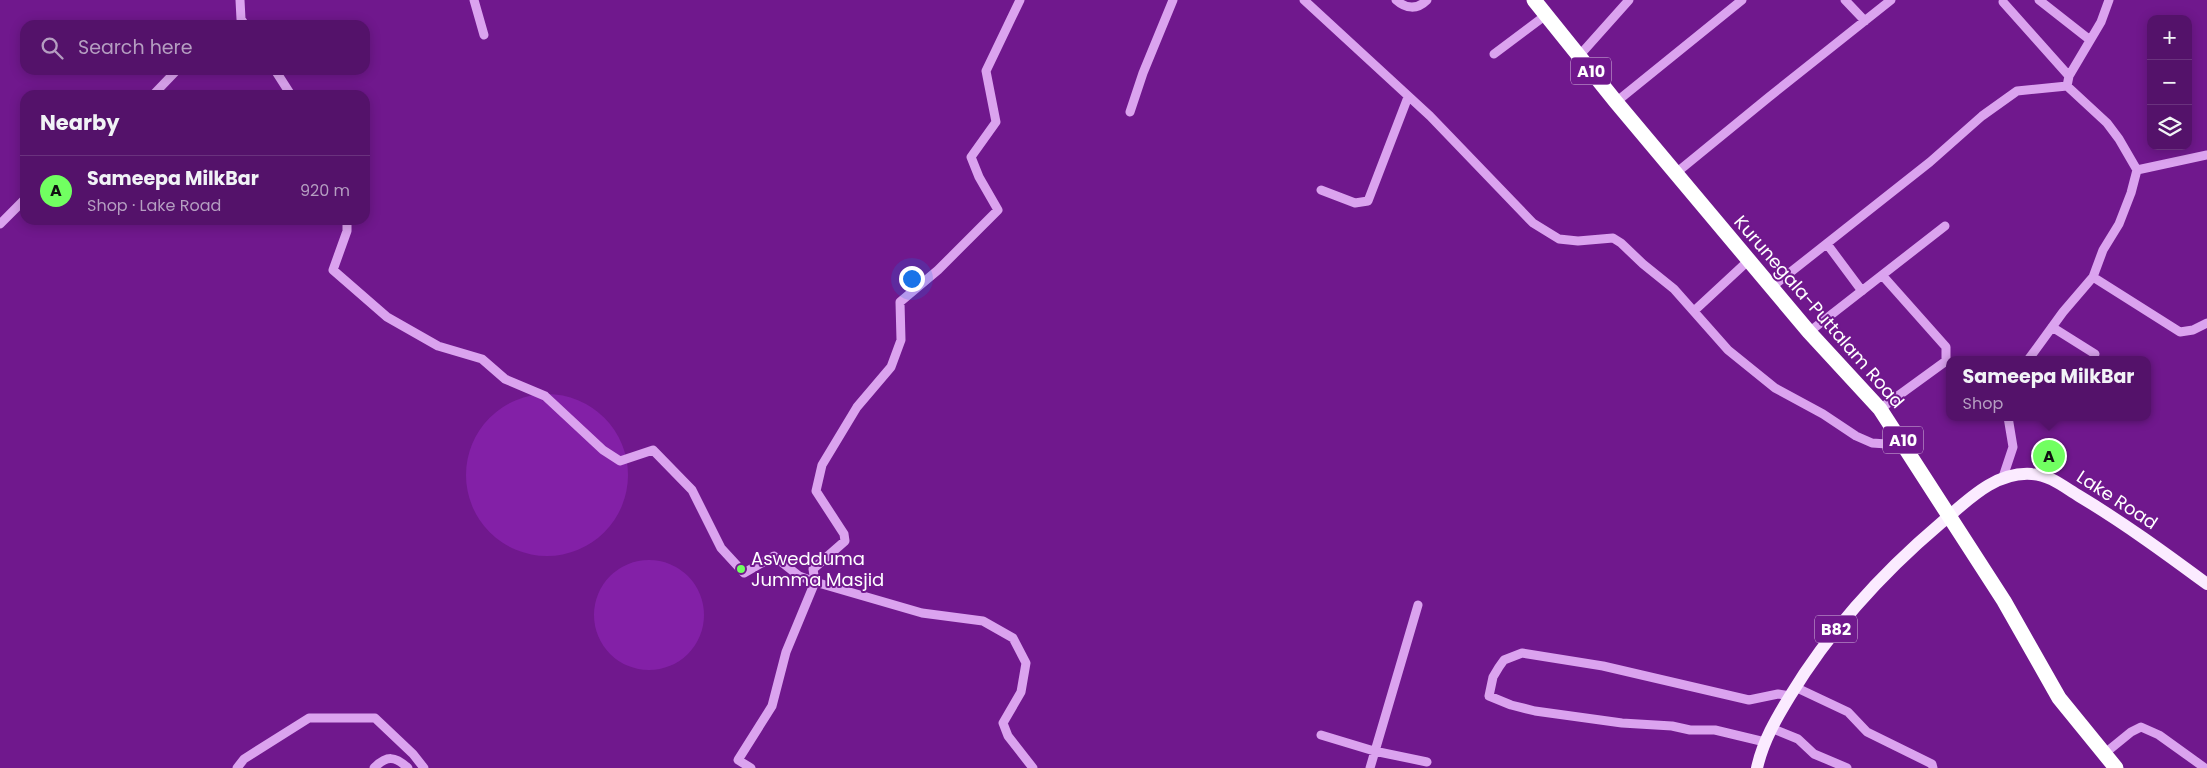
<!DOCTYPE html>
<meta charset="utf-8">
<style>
:root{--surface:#54126a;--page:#5a1b70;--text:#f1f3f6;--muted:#b59ec1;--line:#6a327e;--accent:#71ff61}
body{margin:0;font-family:Poppins,sans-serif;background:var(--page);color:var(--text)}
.controls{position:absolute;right:15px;top:15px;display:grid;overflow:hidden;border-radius:10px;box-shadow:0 2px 12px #0003}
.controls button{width:45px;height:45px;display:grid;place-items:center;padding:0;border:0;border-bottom:1px solid var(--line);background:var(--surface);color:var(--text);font:25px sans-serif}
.you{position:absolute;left:911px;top:278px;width:18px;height:18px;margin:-12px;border:4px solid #fff;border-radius:50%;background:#1a73e8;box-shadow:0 0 0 8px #1a73e833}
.badge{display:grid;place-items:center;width:32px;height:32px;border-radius:50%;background:var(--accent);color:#111;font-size:16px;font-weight:700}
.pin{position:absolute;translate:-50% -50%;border:2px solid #fff;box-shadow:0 1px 5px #0006}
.popup{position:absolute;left:1946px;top:356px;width:205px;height:65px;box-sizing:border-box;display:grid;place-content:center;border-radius:10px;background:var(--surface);filter:drop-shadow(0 1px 4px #0005);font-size:16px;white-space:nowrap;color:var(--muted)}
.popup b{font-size:19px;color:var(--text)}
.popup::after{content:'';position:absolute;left:50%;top:100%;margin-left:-10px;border:10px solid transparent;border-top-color:var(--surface)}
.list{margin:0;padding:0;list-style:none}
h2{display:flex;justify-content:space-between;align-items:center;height:65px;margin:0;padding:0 20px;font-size:21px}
h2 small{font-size:16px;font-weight:400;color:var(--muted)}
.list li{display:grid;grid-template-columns:32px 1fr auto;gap:15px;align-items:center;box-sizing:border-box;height:70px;padding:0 20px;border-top:1px solid var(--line)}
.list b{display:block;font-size:19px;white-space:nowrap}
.list p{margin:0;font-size:16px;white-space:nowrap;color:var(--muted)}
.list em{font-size:16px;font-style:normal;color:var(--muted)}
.icon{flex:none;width:28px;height:28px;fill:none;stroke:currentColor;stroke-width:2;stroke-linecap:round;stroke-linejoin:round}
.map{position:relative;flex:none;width:2207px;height:768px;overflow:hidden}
.search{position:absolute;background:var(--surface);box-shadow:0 2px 12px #0003;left:20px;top:20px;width:350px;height:55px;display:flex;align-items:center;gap:12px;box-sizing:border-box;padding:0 18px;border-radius:15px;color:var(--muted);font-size:19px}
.panel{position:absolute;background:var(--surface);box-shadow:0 2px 12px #0003;left:20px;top:90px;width:350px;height:135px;border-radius:15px}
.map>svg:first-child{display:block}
.green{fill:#8320a7}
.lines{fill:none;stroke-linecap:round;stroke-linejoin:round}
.minor{stroke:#dba3ef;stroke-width:9}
.major{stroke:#fbebff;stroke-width:12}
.highway{stroke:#fff;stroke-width:15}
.poi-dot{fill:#71ff61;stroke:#70188d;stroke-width:2}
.labels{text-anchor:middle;stroke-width:4;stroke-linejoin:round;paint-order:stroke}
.shield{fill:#70188d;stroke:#d4badd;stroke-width:1}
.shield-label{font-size:16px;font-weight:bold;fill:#fff}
.street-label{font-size:18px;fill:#fff;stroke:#70188d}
.poi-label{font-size:18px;fill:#fff;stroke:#70188d;text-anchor:start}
</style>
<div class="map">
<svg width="2207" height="768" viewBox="0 0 2207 768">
<rect width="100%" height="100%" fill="#70188d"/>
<path class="green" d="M466 475a81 81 0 1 1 162 0a81 81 0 1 1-162 0Z
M594 615a55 55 0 1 1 110 0a55 55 0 1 1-110 0Z"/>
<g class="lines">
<path class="minor" d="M240 0 241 19 245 25
M474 0 484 35
M1304 0 1430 116 1533 223 1559 239 1578 241 1613 238 1621 243 1643 264 1674 289 1728 350 1775 388 1823 414 1856 436 1872 443 1887 444 1901 438
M1396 0C1406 9 1417 10 1427 0
M1845 0 1865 21
M2039 0 2090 40
M2003 2 2069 76
M1494 54 1546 15
M1579 56 1629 0
M275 70 291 95
M153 95 177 70
M1616 102 1742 0
M1130 112 1143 73 1173 0
M2137 170 2207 155
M1676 173 1769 97 1891 0
M1321 190 1355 203 1368 201 1408 97
M347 220V231L333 270 387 317 438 346 482 359 505 379 545 396 603 450 620 461 653 450 692 490 721 548 744 573 774 556 799 576 815 582 922 613 983 621 1013 638 1026 663 1021 692 1003 723 1008 736 1033 768
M0 224 25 199
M1827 244 1862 291
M2093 277 2180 332 2193 330 2207 323
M1773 286 1930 162 1982 116 2017 91 2067 86
M1694 311 1749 260
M2052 327 2095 354
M1809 332 1945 226
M2028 360 2063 312 2093 277 2103 250 2119 224 2131 193 2137 170 2119 139 2107 123 2067 86 2069 76 2101 22 2109 0
M1880 409 1946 361V347L1882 275
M2003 477 2013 447 2008 417
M1795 687 1848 712 1867 732 1932 764 1933 768
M1771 728 1798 739 1814 754 1847 768
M1321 735 1374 751 1427 762
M1765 742 1715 730H1690L1672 726 1622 723 1535 711 1511 705 1489 696 1493 677 1499 667 1504 660 1522 653 1603 666 1749 700 1778 694 1790 696
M2104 754 2131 732 2141 727 2159 735 2205 768
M237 768 244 759 309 718H375L413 754 424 768
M374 768C387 755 395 756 408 768
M751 768 738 760 772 706 786 652 815 582 813 569 845 541 844 534 816 491 822 465 857 407 891 367 901 340 900 302 938 270 998 210 979 177 971 157 996 122 986 71 1020 0
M1370 768 1418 605"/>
<path class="major" d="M1757 768C1763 741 1776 719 1790 696 1830 630 1882 573 1941 523 1967 501 1995 471 2032 474 2050 475 2064 487 2079 496 2124 523 2165 553 2207 584"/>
<path class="highway" d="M1534 0 1616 102 1809 332 1880 409 2004 601 2059 698 2116 768"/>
</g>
<circle class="poi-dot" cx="741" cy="569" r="5"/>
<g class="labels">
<g class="shield">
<rect x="1571" y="57.5" width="40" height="27" rx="4"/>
<rect x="1883" y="426.5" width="40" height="27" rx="4"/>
<rect x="1815" y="615.5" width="42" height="27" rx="4"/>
</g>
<g class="shield-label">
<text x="1591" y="77">A10</text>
<text x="1903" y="446">A10</text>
<text x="1836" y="635">B82</text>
</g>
<g class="street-label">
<text transform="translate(1819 312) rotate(49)" y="6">Kurunegala-Puttalam Road</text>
<text transform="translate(2117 500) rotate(33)" y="6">Lake Road</text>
</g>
<g class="poi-label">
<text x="751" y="565">Aswedduma<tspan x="751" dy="21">Jumma Masjid</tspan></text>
</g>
</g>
</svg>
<div class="controls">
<button>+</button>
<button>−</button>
<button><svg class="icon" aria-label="layers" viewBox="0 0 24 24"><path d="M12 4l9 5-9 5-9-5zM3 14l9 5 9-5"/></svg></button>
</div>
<div class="you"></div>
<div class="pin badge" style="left:2049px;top:456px">A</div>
<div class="popup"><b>Sameepa MilkBar</b>Shop</div>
<div class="search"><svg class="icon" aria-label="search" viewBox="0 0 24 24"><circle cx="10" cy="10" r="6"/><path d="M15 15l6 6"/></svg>Search here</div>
<section class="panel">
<h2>Nearby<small></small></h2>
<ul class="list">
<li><span class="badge">A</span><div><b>Sameepa MilkBar</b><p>Shop · Lake Road</p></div><em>920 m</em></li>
</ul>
</section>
</div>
